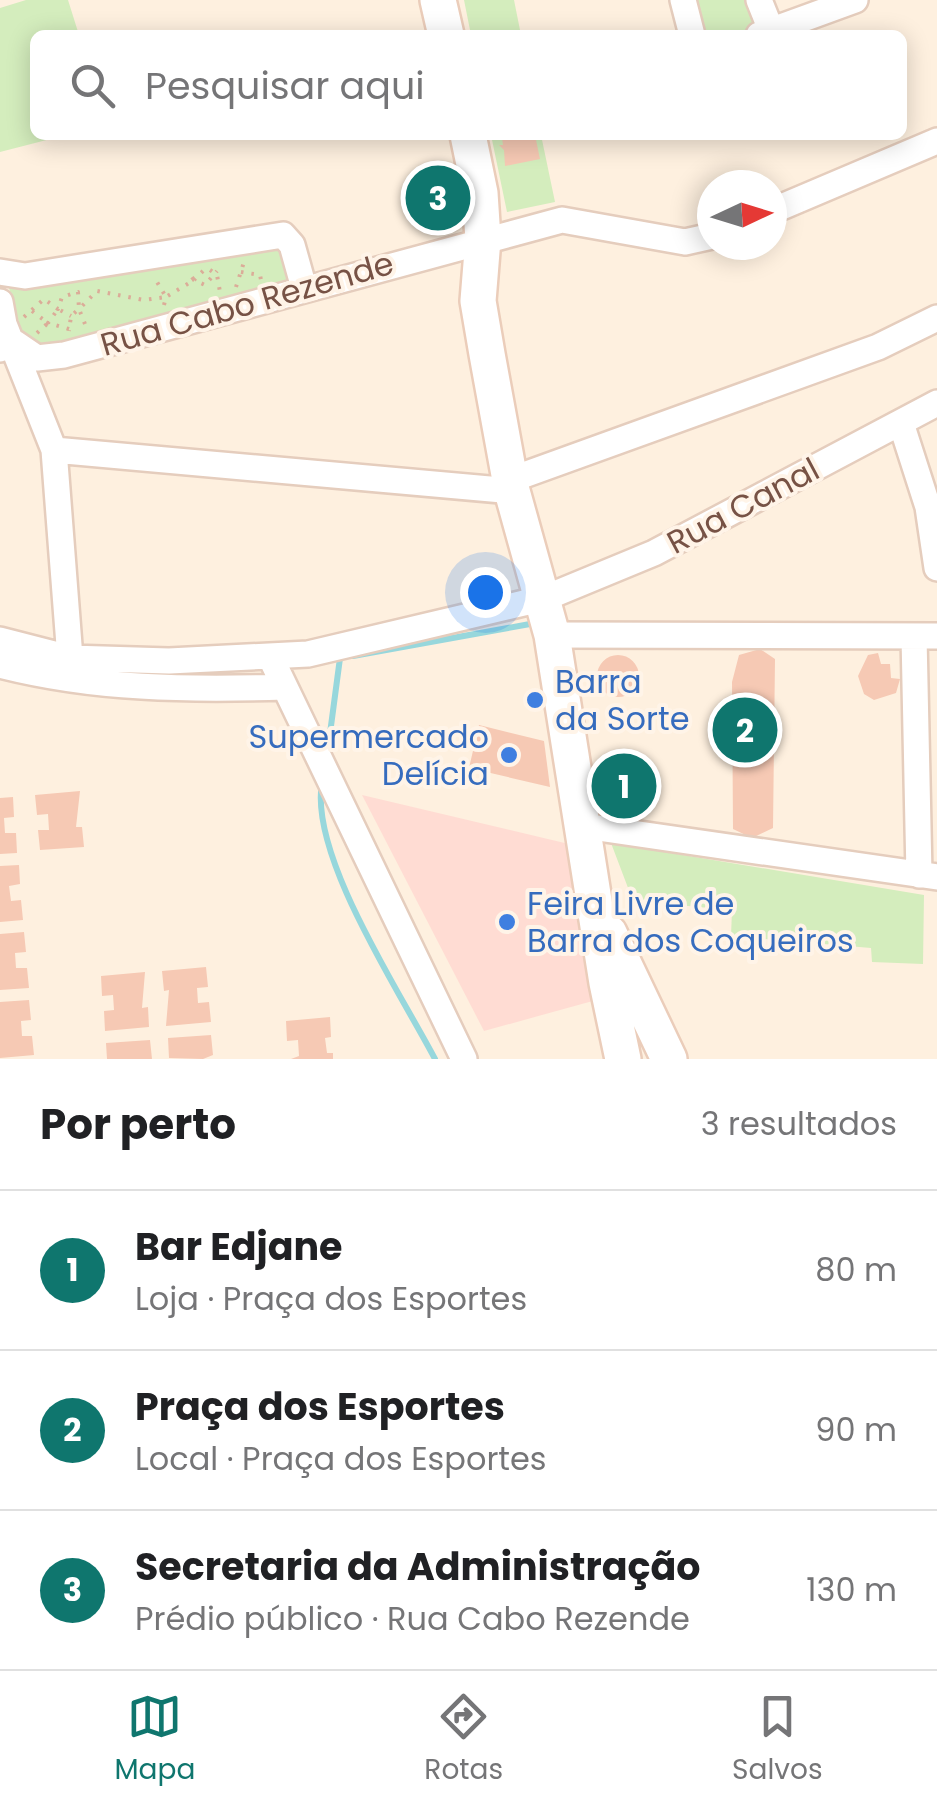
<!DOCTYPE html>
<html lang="pt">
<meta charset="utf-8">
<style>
:root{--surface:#fff;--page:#f2f2f2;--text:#202124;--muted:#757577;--line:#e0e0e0;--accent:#0f766e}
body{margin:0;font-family:Poppins,sans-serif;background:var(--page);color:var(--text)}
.compass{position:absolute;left:697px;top:170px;width:90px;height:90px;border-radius:50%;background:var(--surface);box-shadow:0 5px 25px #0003;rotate:86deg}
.you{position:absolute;left:485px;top:592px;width:35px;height:35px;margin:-25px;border:8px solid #fff;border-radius:50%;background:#1a73e8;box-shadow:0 0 0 15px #1a73e833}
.badge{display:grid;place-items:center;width:65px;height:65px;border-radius:50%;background:var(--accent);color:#fff;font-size:32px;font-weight:700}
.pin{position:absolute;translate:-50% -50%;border:5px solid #fff;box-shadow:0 2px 10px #0006}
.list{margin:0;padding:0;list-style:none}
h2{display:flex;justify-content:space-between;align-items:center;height:130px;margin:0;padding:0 40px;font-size:42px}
h2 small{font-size:32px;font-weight:400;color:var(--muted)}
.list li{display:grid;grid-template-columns:65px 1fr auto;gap:30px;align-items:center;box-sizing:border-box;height:160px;padding:0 40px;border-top:2px solid var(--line)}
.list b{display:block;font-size:38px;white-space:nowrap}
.list p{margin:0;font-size:32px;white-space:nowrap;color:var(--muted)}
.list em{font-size:32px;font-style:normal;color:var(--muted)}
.icon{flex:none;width:55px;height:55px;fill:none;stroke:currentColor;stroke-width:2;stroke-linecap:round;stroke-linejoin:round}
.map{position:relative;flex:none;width:937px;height:1059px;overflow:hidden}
.search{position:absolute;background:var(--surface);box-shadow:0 5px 25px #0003;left:30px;right:30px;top:30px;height:110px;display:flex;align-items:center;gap:25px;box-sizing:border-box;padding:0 35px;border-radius:15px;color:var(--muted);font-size:38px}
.sheet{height:610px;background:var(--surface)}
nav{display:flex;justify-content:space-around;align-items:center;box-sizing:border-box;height:140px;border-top:2px solid var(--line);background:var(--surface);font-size:28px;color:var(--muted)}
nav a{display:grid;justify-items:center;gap:5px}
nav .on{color:var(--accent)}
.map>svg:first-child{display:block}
.commercial{fill:#ffdcd3}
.green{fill:#d4edbd}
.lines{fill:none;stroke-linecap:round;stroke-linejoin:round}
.stream{stroke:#97d7dc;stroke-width:6}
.building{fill:#f6c9b4}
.street-casing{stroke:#e5cdbd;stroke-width:30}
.secondary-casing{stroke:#ebcdba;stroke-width:40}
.path{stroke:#dbac98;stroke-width:4;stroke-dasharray:2.5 8;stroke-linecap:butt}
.street{stroke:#fff;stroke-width:25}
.secondary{stroke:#fff;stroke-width:35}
.shop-dot{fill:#3f7fe0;stroke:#fff4e8;stroke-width:4}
.labels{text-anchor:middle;stroke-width:8;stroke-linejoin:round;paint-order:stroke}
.street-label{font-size:32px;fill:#775245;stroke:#fff4e8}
.shop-label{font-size:32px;fill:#366cbe;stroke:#fff4e8;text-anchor:start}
</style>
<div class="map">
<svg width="937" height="1059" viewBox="0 0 937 1059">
<rect width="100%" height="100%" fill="#fef0df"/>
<path class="commercial" d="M362 795 573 845 600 999 484 1031Z"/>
<path class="green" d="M26 0H68L79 35H35V135H66L0 152V8Z
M464 0H514L521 35H471Z
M696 0H750L760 23 735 35H705Z
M491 135H541L555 202 507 212Z
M281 242 297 283 57 349 27 350 9 288Z
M611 843 924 895 923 964 872 962 871 948 731 936 732 910 633 901Z"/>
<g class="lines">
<path class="stream" d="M353 656 530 624
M327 756 340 658
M322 783C309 855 400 992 435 1059"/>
</g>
<path class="building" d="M496 135H535L540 159 505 166 504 150 499 145H503L502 138Z
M456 186 458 204 422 209 418 192Z
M760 649 775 659 773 828 752 838 733 829 732 682 739 655Z
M878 653 881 664H890L891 678 900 679 896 693 874 700 864 694 858 676 868 655Z
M597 676a21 21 0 1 1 42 0a21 21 0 1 1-42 0Z
M479 725 544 741 550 787 469 768Z
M600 783a24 24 0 1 1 48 0a24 24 0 1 1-48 0Z
M80 791 76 827H82L84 847 40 850 38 830H49L48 814 37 815 35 795Z
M13 797 14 817 4 818 5 833H16L17 853 0 854V798Z
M19 865 20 884 9 886 11 901 21 900 23 920 0 922V866Z
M24 932 26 952 15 953 16 968H27L29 988 0 990V934Z
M206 967 208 987 197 988 198 1003 209 1002 211 1022 166 1026 169 990 164 991 162 971Z
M145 972 142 1008 148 1007 149 1027 105 1031 104 1011 114 1010 113 995 102 996 101 976Z
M29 1000 31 1020 21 1021 22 1036H32L34 1055 0 1058V1002Z
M330 1017 331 1037 325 1038 327 1053H333V1059H291L299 1056 298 1040 287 1041 286 1021Z
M211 1035 213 1055 203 1059 169 1058 168 1038Z
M150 1040 152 1059H107L106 1043Z"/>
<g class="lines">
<defs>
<path id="street" d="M683 0 692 35
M759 0 771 30
M759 35 855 0
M772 211 937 141
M0 272 25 276 283 235 292 245 304 288
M0 302 4 324 54 450 70 658
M0 349 15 343 37 358 64 355 562 220 685 242 712 236
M901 423 928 507 937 568
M54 450 512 491
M510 480 878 347 937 318
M552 635 937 636
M914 636 919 875
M0 640 70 658 169 661 308 654 545 598 654 553 937 403
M270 656 464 1059
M0 665C94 689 188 690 284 687
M584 826 937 877"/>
<path id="secondary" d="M438 0 446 35
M468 135 480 193 483 239 478 301 487 354 512 491 552 635 607 983 623 1059
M609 933 669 1059"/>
</defs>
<use href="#street" class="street-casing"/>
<use href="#secondary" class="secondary-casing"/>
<path class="path" d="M210 270 217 275 220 292
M203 271 194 280 205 285 217 271
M241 272 260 275 261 280
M236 287 244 262
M164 305 166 297 194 280 189 273
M32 311 48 323
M24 317 44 299 58 309 62 297 78 292 79 309 71 316 69 331
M85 324 79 309 97 291 144 300 166 297 154 277
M69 329 48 323 58 309 71 316
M37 333 48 323"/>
<use href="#street" class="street"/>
<use href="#secondary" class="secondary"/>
</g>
<g class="shop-dot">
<circle cx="535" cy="700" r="10"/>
<circle cx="509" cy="755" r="10"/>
<circle cx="507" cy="922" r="10"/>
</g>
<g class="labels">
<g class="street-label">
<text transform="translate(247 304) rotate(-16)" y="11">Rua Cabo Rezende</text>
<text transform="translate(743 506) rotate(-28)" y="11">Rua Canal</text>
</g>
<g class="shop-label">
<text x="555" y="693">Barra<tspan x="555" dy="37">da Sorte</tspan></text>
<text x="489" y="748" text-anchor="end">Supermercado<tspan x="489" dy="37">Delícia</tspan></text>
<text x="527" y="915">Feira Livre de<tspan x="527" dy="37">Barra dos Coqueiros</tspan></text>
</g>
</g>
</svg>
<svg class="compass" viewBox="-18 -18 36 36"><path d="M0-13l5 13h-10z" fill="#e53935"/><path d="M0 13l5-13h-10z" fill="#757577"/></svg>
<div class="you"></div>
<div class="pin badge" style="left:624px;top:786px">1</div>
<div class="pin badge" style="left:745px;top:730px">2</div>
<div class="pin badge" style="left:438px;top:198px">3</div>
<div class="search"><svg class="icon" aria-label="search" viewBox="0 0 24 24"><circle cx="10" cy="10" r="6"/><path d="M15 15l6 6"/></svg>Pesquisar aqui</div>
</div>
<section class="sheet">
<h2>Por perto<small>3 resultados</small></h2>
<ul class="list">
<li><span class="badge">1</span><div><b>Bar Edjane</b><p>Loja · Praça dos Esportes</p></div><em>80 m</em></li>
<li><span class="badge">2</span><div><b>Praça dos Esportes</b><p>Local · Praça dos Esportes</p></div><em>90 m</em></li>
<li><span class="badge">3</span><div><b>Secretaria da Administração</b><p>Prédio público · Rua Cabo Rezende</p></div><em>130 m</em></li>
</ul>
</section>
<nav>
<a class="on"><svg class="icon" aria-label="map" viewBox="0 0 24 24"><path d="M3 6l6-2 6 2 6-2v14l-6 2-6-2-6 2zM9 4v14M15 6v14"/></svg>Mapa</a>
<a><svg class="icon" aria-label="directions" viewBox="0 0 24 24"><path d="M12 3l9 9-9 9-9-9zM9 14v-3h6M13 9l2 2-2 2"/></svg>Rotas</a>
<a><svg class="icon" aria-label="saved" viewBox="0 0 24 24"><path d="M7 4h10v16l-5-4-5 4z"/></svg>Salvos</a>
</nav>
